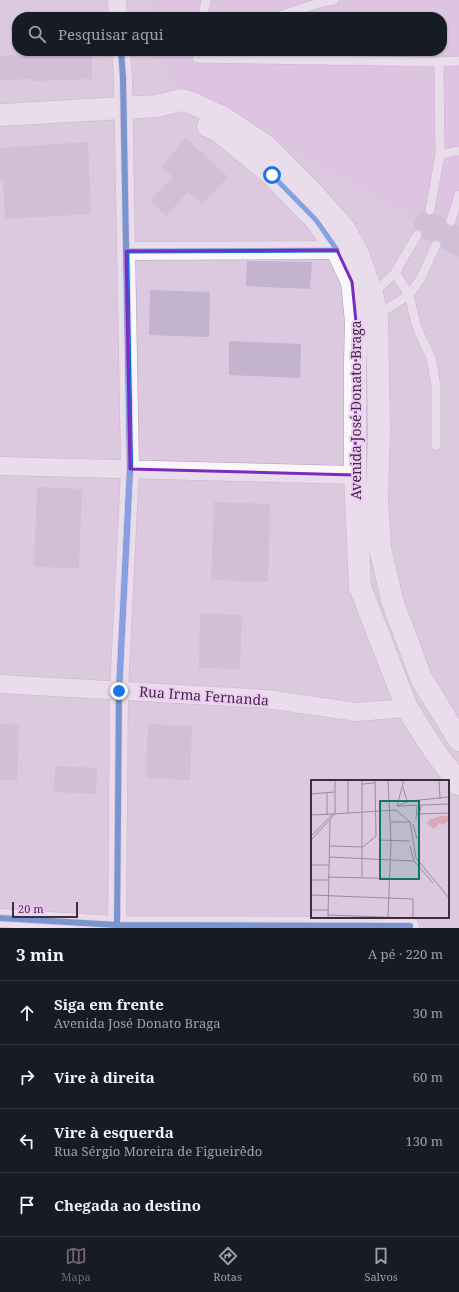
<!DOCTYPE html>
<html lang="pt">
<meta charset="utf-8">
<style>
:root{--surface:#171b24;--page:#20242c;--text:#f1f3f6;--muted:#9ea1a6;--line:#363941;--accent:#756477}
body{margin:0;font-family:"Noto Serif",serif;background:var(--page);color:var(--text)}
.scale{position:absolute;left:12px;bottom:10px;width:66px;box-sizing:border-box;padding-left:4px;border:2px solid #3d2e3f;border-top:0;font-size:11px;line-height:14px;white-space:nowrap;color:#3d2e3f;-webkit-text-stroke:3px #f0caf7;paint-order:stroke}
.stop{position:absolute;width:12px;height:12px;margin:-9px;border:3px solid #1a73e8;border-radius:50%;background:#fff}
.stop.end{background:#1a73e8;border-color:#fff;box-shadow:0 1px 4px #0008}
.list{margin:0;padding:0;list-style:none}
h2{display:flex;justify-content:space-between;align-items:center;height:52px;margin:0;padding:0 16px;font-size:17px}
h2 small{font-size:13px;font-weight:400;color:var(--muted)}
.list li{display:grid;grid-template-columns:26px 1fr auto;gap:12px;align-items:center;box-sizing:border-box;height:64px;padding:0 16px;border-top:1px solid var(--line)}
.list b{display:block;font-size:15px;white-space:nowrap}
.list p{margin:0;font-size:13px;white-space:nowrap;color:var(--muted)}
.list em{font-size:13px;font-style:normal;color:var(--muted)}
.icon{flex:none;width:22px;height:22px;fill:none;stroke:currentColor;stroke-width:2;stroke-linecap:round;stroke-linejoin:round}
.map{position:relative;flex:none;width:459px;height:928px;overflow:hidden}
.search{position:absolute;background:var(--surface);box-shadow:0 1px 3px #0004;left:12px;right:12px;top:12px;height:44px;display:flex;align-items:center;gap:10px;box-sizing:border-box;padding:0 14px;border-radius:16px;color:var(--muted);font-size:15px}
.sheet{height:308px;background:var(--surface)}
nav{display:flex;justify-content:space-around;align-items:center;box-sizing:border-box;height:56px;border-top:1px solid var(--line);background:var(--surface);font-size:11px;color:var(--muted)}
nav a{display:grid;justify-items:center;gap:2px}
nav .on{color:var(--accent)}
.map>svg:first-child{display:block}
.built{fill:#debee3}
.building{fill:#c3b3cf}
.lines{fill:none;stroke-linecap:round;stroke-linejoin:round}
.lane-casing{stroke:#af9fb2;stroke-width:10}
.street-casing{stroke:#af9fb2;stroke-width:19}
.secondary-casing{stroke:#af9fb2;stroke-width:23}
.lane{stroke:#faf7fa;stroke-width:9}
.street{stroke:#faf7fa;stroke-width:18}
.secondary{stroke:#faf7fa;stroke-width:22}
.cycleway-casing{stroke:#f0caf7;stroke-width:8}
.cycleway{stroke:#0057b8;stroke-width:6}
.route{stroke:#1a73e8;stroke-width:5}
.marked{fill:none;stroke:#7b2cbf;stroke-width:3;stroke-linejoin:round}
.labels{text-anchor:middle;stroke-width:4;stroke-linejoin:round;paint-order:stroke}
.street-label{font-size:14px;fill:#3d2e3f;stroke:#f0caf7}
.inset-road{fill:none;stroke:#9c8a9f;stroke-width:1}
.view{fill:#0f766e;fill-opacity:0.15;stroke:#0f766e;stroke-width:2}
.inset-edge{fill:none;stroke:#3d2e3f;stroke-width:2}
</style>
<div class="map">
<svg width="459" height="928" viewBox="0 0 459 928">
<rect width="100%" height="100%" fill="#dcc8df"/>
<path class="built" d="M155 0H459V242L414 220 392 205 219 113 173 82 154 51H442V17H150Z"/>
<path class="building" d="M32 51H92V79L33 81V79L0 80V56L32 55Z
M186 138 228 177 202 204 188 192 166 216 150 201 173 177 161 166Z
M88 142 91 214 5 219 3 180H0V148Z
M424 209 426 214 429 216 432 215 435 213 446 218 445 223 449 227H453L456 224 459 226V257L441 248 442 244 439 240 435 239 431 242 422 238 423 235 420 230 417 229 414 230V220Z
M247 261 312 262 310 289 246 286Z
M150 290 210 292 209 337 149 335Z
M229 341 301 344 300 378 229 375Z
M37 487 82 489 79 568 34 567Z
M214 502 270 504 268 582 211 580Z
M200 613 242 615 240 669 199 668Z
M0 724 19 725 17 780H0Z
M148 724 192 726 190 780 146 778Z
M55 766 97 768 96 794 54 792Z"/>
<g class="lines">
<defs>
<path id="lane" d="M203 17 206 0
M276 17 322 2 334 0
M197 58 439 62 459 61
M440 154 459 151
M430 210 440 154 439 62
M451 221 459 195
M395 273 409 295 417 328 431 357 436 386V445
M372 294 395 273 417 235
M377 315 409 295 421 278 436 245"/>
<path id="street" d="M117 0 118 17
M126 251 337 250
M0 466 355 475
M0 684 267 699 357 712 407 708
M0 918 117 925 410 926
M117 928 119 691 130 469 123 78 121 51"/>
<path id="secondary" d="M0 115 157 106 182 100 192 103 222 117 266 146 310 190 344 228 358 254 372 294 377 315 379 431 377 499 380 548 393 603 421 678 459 740
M208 126 219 131 272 175 316 220 337 250 352 282 356 322 355 362V475L360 587 407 708 433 749 459 784"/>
</defs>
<use href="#lane" class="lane-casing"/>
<use href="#street" class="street-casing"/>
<use href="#secondary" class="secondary-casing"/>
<use href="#lane" class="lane"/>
<use href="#street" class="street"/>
<use href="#secondary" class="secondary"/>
<defs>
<path id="cycleway" d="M0 918 117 925 410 926
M117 928 119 691 130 469 123 78 121 51"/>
</defs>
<use href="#cycleway" class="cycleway-casing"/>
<use href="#cycleway" class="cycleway"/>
</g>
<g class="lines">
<path class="route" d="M119 691 130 469 126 251 337 250 316 220 272 175"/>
</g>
<path d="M0 0H459V928H0ZM337 250 352 282 356 322 355 475 130 469 126 251Z" fill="#dcc8df" fill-opacity=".55" fill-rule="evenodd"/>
<path class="marked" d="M337 250 352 282 356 322 355 475 130 469 126 251Z"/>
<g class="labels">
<g class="street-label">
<text transform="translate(356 410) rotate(-90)" y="5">Avenida José Donato Braga</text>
<text transform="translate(204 696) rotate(4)" y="5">Rua Irma Fernanda</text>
</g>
</g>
<g transform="translate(311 780)">
<rect width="138" height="138" fill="#dcc8df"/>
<path d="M129 36H138V41L132 45 128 43 123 49 116 44 118 40Z" fill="#d9aab3"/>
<path class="inset-road" d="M24 0V33M37 0V33M51 0V97M128 0 129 19M51 4 64 3M92 7 96 21M16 13V35M0 14 24 12M86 26 99 21 138 17M86 26 93 0M87 26 138 24M106 34 138 33M0 35 22 34M105 39 106 26M107 40 110 26M80 42H98M102 44 106 59M0 56 22 34 85 30 99 42 105 78 138 118M0 60 24 34M68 60 99 61M19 66 52 67 65 56 64 0M99 66 103 81 122 103M19 77 102 81M0 85H18M17 97 104 99M0 100H17M0 115 102 119V138M0 130H17M17 135 98 138M77 137 80 61 77 0M17 138 19 40"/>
<path class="view" d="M69 21H108V99H69Z"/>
<rect width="138" height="138" class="inset-edge"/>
</g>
</svg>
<div class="scale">20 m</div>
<div class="stop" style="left:272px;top:175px"></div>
<div class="stop end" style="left:119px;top:691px"></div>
<div class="search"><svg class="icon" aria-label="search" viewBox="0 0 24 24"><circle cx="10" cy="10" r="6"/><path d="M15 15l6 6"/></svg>Pesquisar aqui</div>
</div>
<section class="sheet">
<h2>3 min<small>A pé · 220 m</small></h2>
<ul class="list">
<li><svg class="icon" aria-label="ahead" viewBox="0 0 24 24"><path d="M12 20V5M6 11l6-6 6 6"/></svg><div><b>Siga em frente</b><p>Avenida José Donato Braga</p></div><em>30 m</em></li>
<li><svg class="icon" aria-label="right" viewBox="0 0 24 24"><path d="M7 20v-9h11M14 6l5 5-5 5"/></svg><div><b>Vire à direita</b></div><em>60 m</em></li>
<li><svg class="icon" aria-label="left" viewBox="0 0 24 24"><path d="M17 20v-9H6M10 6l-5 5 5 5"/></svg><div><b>Vire à esquerda</b><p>Rua Sérgio Moreira de Figueirêdo</p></div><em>130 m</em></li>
<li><svg class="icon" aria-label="arrive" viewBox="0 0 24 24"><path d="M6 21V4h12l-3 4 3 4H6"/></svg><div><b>Chegada ao destino</b></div></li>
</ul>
</section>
<nav>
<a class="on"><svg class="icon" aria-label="map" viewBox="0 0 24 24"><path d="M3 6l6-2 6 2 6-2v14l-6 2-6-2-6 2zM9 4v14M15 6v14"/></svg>Mapa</a>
<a><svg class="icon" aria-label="directions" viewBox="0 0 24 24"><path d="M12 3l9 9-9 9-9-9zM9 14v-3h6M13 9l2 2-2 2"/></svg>Rotas</a>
<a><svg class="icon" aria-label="saved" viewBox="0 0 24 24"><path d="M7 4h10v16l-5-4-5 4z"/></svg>Salvos</a>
</nav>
